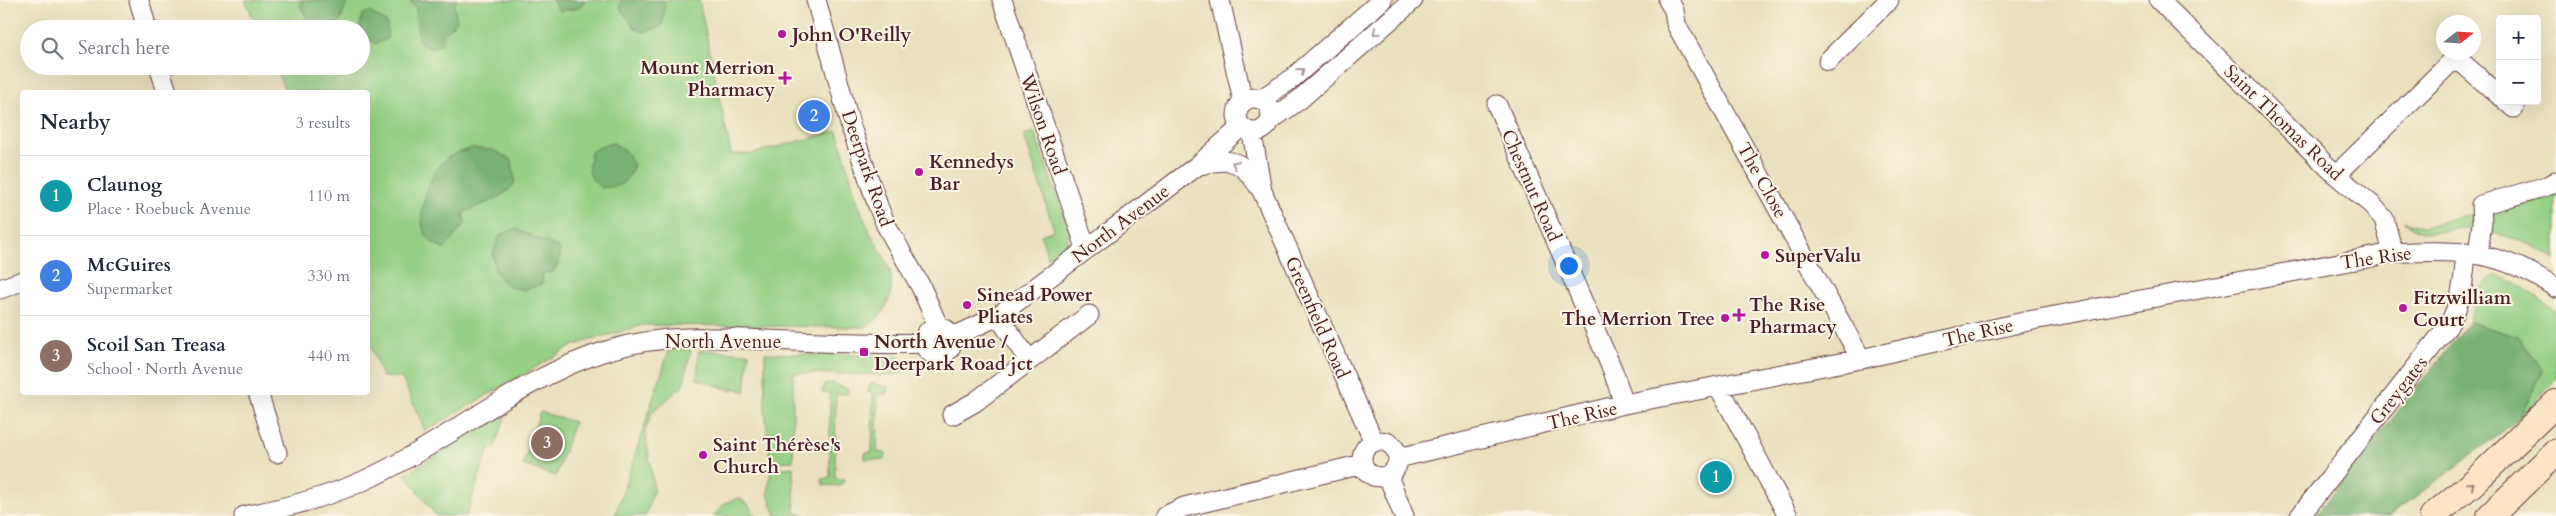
<!DOCTYPE html>
<meta charset="utf-8">
<style>
:root{--surface:#fff;--page:#f2f2f3;--text:#1f2937;--muted:#747a83;--line:#e0e1e3;--accent:#b5179e}
body{margin:0;font-family:Cardo,serif;background:var(--page);color:var(--text)}
.controls{position:absolute;right:15px;top:15px;display:grid;overflow:hidden;border-radius:5px;box-shadow:0 5px 20px #0002}
.controls button{width:45px;height:45px;display:grid;place-items:center;padding:0;border:0;border-bottom:1px solid var(--line);background:var(--surface);color:var(--text);font:25px sans-serif}
.compass{position:absolute;left:2436px;top:15px;width:45px;height:45px;border-radius:50%;background:var(--surface);box-shadow:0 5px 20px #0002;rotate:73deg}
.you{position:absolute;left:1568px;top:265px;width:18px;height:18px;margin:-12px;border:4px solid #fff;border-radius:50%;background:#1a73e8;box-shadow:0 0 0 8px #1a73e833}
.badge{display:grid;place-items:center;width:32px;height:32px;border-radius:50%;background:var(--accent);color:#fff;font-size:16px;font-weight:700}
.pin{position:absolute;translate:-50% -50%;border:2px solid #fff;box-shadow:0 1px 5px #0006}
.list{margin:0;padding:0;list-style:none}
h2{display:flex;justify-content:space-between;align-items:center;height:65px;margin:0;padding:0 20px;font-size:21px}
h2 small{font-size:16px;font-weight:400;color:var(--muted)}
.list li{display:grid;grid-template-columns:32px 1fr auto;gap:15px;align-items:center;box-sizing:border-box;height:80px;padding:0 20px;border-top:1px solid var(--line)}
.list b{display:block;font-size:19px;white-space:nowrap}
.list p{margin:0;font-size:16px;white-space:nowrap;color:var(--muted)}
.list em{font-size:16px;font-style:normal;color:var(--muted)}
.icon{flex:none;width:28px;height:28px;fill:none;stroke:currentColor;stroke-width:2;stroke-linecap:round;stroke-linejoin:round}
.map{position:relative;flex:none;width:2556px;height:516px;overflow:hidden}
.search{position:absolute;background:var(--surface);box-shadow:0 5px 20px #0002;left:20px;top:20px;width:350px;height:55px;display:flex;align-items:center;gap:12px;box-sizing:border-box;padding:0 18px;border-radius:28px;color:var(--muted);font-size:19px}
.panel{position:absolute;background:var(--surface);box-shadow:0 5px 20px #0002;left:20px;top:90px;width:350px;height:305px;border-radius:5px}
.map>svg:first-child{display:block}
.green{fill:#94d085;stroke:#6f7858}
.forest{fill:#77b272;stroke:#60684e}
.lines{fill:none;stroke-linecap:round;stroke-linejoin:round}
.minor-casing{stroke:#623c41;stroke-width:21}
.secondary-casing{stroke:#623c41;stroke-width:28}
.minor{stroke:#fff;stroke-width:19}
.secondary{stroke:#fce5c4;stroke-width:26}
.oneway{stroke:#ae9aa0}
.oneway2{stroke:#a38278}
.poi-dot{fill:#b5179e;stroke:#fcf5e5;stroke-width:2}
.labels{text-anchor:middle;stroke-width:4;stroke-linejoin:round;paint-order:stroke}
.poi-label{font-size:19px;font-weight:bold;fill:#4a1f2b;stroke:#fcf5e5;text-anchor:start}
.street-label{font-size:19px;fill:#4a1f2b;stroke:#fcf5e5}
</style>
<div class="map">
<svg width="2556" height="516" viewBox="0 0 2556 516">
<rect width="100%" height="100%" fill="#fcf5e5"/>
<filter id="ink" filterUnits="userSpaceOnUse"><feTurbulence type="fractalNoise" baseFrequency=".02" numOctaves="2"/><feDisplacementMap in="SourceGraphic" scale="10" xChannelSelector="R" yChannelSelector="G"/><feConvolveMatrix kernelMatrix="1 2 1 2 8 2 1 2 1" color-interpolation-filters="sRGB"/></filter>
<filter id="wash" filterUnits="userSpaceOnUse"><feTurbulence type="fractalNoise" baseFrequency=".0096" numOctaves="4" result="noise"/><feDisplacementMap in="SourceGraphic" scale="20" xChannelSelector="R" yChannelSelector="G"/><feGaussianBlur stdDeviation="1.12" result="paint"/><feColorMatrix in="noise" values="0 0 0 0 0 0 0 0 0 0 0 0 0 0 0 0 0 1.4 0 .05"/><feComposite in="paint" operator="in"/></filter>
<g filter="url(#wash)">
<rect width="100%" height="100%" fill="#eae0bd"/>
<path class="green" d="M245 0H699L731 154H751L837 131C847 162 854 196 867 226 873 241 890 262 891 277 894 297 882 321 864 327L643 325 574 345 425 431 402 378 382 377 368 338V92H286L274 66H361V29H258Z
M1034 132 1069 230 1067 244 1048 258 1041 235 1054 230 1024 135Z
M2556 193V259C2530 242 2496 231 2465 229 2438 227 2430 244 2405 221L2422 227Z
M2495 275 2517 283 2556 311V378L2518 420 2543 371 2518 337 2469 322 2481 287Z
M670 347 691 349 683 386 652 412 645 432 654 488 646 516H615Z
M699 350 749 353 745 392 734 388 733 391 697 379Z
M765 353 900 356 904 371 896 375 793 373V461L770 462 765 408Z
M832 383 848 389 847 394H836L835 478 845 479 840 486 823 485 822 479 830 477V393L822 392 824 385Z
M871 383 888 387 887 394H878L877 452 886 453 885 460 865 459V453L872 452 873 393 867 392Z
M507 412 494 449 489 448 466 516H436L406 474Z
M540 412 574 422 556 476 523 465Z
M793 467 795 513 808 516H776L768 494 771 469Z
M739 498 748 504 755 516H713L725 503Z"/>
<path class="forest" d="M301 0H348L340 21 328 29H321L309 23 300 5Z
M409 0H458L454 4 457 21 444 34 441 44 430 49 418 40 416 8Z
M552 0H585L579 8 559 11Z
M621 0H664L665 6 662 26 644 32 635 28 620 8Z
M370 12 387 23V39L375 44 363 33 360 26 363 14Z
M614 143 625 151 634 165C627 184 621 186 602 188 586 176 588 170 591 152L603 145Z
M472 148 493 150 512 160 515 183C497 204 483 201 463 214L465 223 444 250C439 246 432 243 428 238 412 219 430 173 446 159 452 154 464 151 472 148Z
M515 229 560 248V261L552 273 543 272 542 284 524 290 508 287 495 271 493 253 500 235Z
M2469 322 2518 337 2543 371 2518 420 2390 516H2315Z"/>
</g>
<g filter="url(#ink)">
<g class="lines">
<defs>
<path id="minor" d="M139 0 147 29
M816 0 850 124 878 206 886 225 921 287 939 328
M1002 0 1086 248
M1220 0 1243 101
M1668 0 1674 10 1676 24 1861 359
M2159 0 2336 175 2372 205 2384 219 2393 253
M1828 61 1889 0
M159 66 167 92
M1237 115a17 17 0 1 1 34 0a17 17 0 1 1-34 0Z
M1261 99 1289 81 1382 0
M2506 101 2514 108
M1497 105 1613 371 1624 404
M1271 120 1299 100 1413 0
M1252 133 1262 191 1374 442
M1200 165C1232 157 1241 160 1260 188
M2336 175 2450 63 2461 62 2500 96
M2478 253 2482 223 2481 205 2547 186 2556 181
M0 289 22 281
M998 316 1029 360
M924 341a14 14 0 1 1 28 0a14 14 0 1 1-28 0Z
M951 338 998 316 1197 166 1241 127
M1719 387 1788 516
M258 392 277 453
M952 415 975 402 1089 315
M1362 459a18 18 0 1 1 36 0a18 18 0 1 1-36 0Z
M1398 458 1624 404 1861 359 2028 321 2393 253C2457 249 2501 250 2556 288
M1388 476 1404 516
M244 516C285 508 325 498 363 481 447 443 520 377 609 350 660 334 713 337 766 340 819 342 871 345 924 343
M1165 516 1184 507 1363 464
M2300 516 2448 326C2462 302 2464 279 2466 252"/>
<path id="secondary" d="M2433 516 2474 482 2556 403
M2490 516 2556 452"/>
</defs>
<use href="#minor" class="minor-casing"/>
<use href="#secondary" class="secondary-casing"/>
<use href="#minor" class="minor"/>
<use href="#secondary" class="secondary"/>
</g>
<defs><path id="oneway-chevron" d="M-2-3.5L2.5 0L-2 3.5" fill="none" stroke-width="1.6" stroke-linecap="round" stroke-linejoin="round" transform="scale(1.25)"/></defs>
<g class="oneway">
<use href="#oneway-chevron" transform="translate(1376 32) rotate(139)"/>
<use href="#oneway-chevron" transform="translate(1301 71) rotate(-41)"/>
<use href="#oneway-chevron" transform="translate(1235 164) rotate(-157)"/>
</g>
<use class="oneway2" href="#oneway-chevron" transform="translate(2471 485) rotate(-41)"/>
</g>
<g class="poi-dot">
<circle cx="782" cy="34" r="5"/>
<path d="M782.5 70.5h5v5h5v5h-5v5h-5v-5h-5v-5h5z"/>
<circle cx="919" cy="172" r="5"/>
<circle cx="1765" cy="255" r="5"/>
<circle cx="967" cy="305" r="5"/>
<circle cx="2403" cy="308" r="5"/>
<path d="M1736.5 307.5h5v5h5v5h-5v5h-5v-5h-5v-5h5z"/>
<circle cx="1725" cy="318" r="5"/>
<rect x="859" y="347" width="10" height="10" rx="2.5"/>
<circle cx="703" cy="455" r="5"/>
</g>
<g class="labels">
<g class="poi-label">
<text x="792" y="41">John O'Reilly</text>
<text x="775" y="74" text-anchor="end">Mount Merrion<tspan x="775" dy="22">Pharmacy</tspan></text>
<text x="929" y="168">Kennedys<tspan x="929" dy="22">Bar</tspan></text>
<text x="1775" y="262">SuperValu</text>
<text x="977" y="301">Sinead Power<tspan x="977" dy="22">Pliates</tspan></text>
<text x="2413" y="304">Fitzwilliam<tspan x="2413" dy="22">Court</tspan></text>
<text x="1749" y="311">The Rise<tspan x="1749" dy="22">Pharmacy</tspan></text>
<text x="1715" y="325" text-anchor="end">The Merrion Tree</text>
<text x="874" y="348">North Avenue /<tspan x="874" dy="22">Deerpark Road jct</tspan></text>
<text x="713" y="451">Saint Thérèse's<tspan x="713" dy="22">Church</tspan></text>
</g>
<g class="street-label">
<text transform="translate(2284 122) rotate(44)" y="7">Saint Thomas Road</text>
<text transform="translate(1044 124) rotate(71)" y="7">Wilson Road</text>
<text transform="translate(868 168) rotate(71)" y="7">Deerpark Road</text>
<text transform="translate(1763 180) rotate(61)" y="7">The Close</text>
<text transform="translate(1532 185) rotate(66)" y="7">Chestnut Road</text>
<text transform="translate(1120 223) rotate(-37)" y="7">North Avenue</text>
<text transform="translate(2376 257) rotate(-8)" y="7">The Rise</text>
<text transform="translate(1318 317) rotate(66)" y="7">Greenfield Road</text>
<text transform="translate(1978 332) rotate(-13)" y="7">The Rise</text>
<text x="723" y="348">North Avenue</text>
<text transform="translate(2398 390) rotate(-52)" y="7">Greygates</text>
<text transform="translate(1582 415) rotate(-13)" y="7">The Rise</text>
</g>
</g>
</svg>
<div class="controls">
<button>+</button>
<button>−</button>
</div>
<svg class="compass" viewBox="-18 -18 36 36"><path d="M0-13l5 13h-10z" fill="#e53935"/><path d="M0 13l5-13h-10z" fill="#747a83"/></svg>
<div class="you"></div>
<div class="pin badge" style="left:1716px;top:477px;background:#0f9aa8">1</div>
<div class="pin badge" style="left:814px;top:116px;background:#3f7fe0">2</div>
<div class="pin badge" style="left:547px;top:443px;background:#8d6e63">3</div>
<div class="search"><svg class="icon" aria-label="search" viewBox="0 0 24 24"><circle cx="10" cy="10" r="6"/><path d="M15 15l6 6"/></svg>Search here</div>
<section class="panel">
<h2>Nearby<small>3 results</small></h2>
<ul class="list">
<li><span class="badge" style="background:#0f9aa8">1</span><div><b>Claunog</b><p>Place · Roebuck Avenue</p></div><em>110 m</em></li>
<li><span class="badge" style="background:#3f7fe0">2</span><div><b>McGuires</b><p>Supermarket</p></div><em>330 m</em></li>
<li><span class="badge" style="background:#8d6e63">3</span><div><b>Scoil San Treasa</b><p>School · North Avenue</p></div><em>440 m</em></li>
</ul>
</section>
</div>
